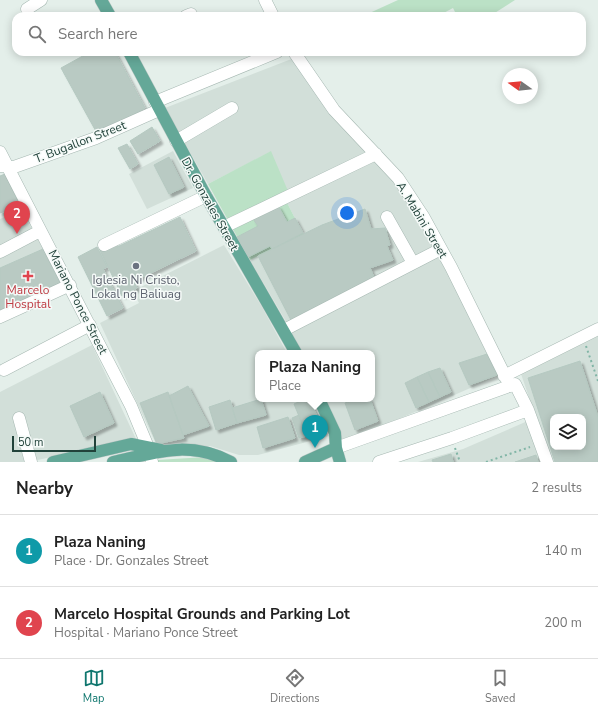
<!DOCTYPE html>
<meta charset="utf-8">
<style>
:root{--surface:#fff;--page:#f6f6f6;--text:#222;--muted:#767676;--line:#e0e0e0;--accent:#0f766e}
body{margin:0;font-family:"Nunito Sans",sans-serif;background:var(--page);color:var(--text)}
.controls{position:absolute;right:12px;bottom:12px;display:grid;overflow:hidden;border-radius:8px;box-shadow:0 2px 10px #0003}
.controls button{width:36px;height:36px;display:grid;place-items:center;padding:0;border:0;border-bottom:1px solid var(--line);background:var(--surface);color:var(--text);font:20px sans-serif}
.compass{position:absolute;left:502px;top:68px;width:36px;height:36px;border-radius:50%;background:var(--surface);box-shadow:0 2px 10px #0003;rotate:285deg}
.scale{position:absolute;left:12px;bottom:10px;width:84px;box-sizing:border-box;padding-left:4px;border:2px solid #21423a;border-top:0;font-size:11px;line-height:14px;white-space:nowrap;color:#21423a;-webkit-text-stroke:3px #f5faf8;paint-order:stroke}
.you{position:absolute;left:347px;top:213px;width:14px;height:14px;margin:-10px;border:3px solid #fff;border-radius:50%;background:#1a73e8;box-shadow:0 0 0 6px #1a73e833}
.badge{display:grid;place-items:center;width:26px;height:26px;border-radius:50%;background:var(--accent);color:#fff;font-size:13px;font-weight:700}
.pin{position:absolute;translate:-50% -33px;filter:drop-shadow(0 1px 2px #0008)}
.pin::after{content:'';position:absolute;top:21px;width:14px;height:12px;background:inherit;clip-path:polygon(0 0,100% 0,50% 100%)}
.popup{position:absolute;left:255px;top:350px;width:120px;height:52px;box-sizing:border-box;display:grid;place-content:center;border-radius:8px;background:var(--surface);filter:drop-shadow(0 1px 3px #0005);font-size:13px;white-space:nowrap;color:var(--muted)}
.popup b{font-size:15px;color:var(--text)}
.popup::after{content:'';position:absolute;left:50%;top:100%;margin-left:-8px;border:8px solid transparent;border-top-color:var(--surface)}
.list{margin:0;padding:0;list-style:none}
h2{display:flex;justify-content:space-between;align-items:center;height:52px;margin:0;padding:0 16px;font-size:17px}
h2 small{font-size:13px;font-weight:400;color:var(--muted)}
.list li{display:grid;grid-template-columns:26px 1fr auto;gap:12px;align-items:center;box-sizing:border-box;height:72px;padding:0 16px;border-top:1px solid var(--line)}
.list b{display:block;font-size:15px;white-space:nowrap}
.list p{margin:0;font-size:13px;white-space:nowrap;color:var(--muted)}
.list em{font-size:13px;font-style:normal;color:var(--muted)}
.icon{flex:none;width:22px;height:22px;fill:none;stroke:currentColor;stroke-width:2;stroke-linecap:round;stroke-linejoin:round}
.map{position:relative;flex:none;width:598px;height:462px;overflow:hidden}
.search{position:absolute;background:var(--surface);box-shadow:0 2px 10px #0003;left:12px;right:12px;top:12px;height:44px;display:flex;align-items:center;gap:10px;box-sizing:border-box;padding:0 14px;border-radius:12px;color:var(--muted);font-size:15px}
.sheet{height:196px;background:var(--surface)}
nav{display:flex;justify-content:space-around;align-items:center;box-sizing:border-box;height:56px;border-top:1px solid var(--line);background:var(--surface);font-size:11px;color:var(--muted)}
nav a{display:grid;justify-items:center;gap:2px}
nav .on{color:var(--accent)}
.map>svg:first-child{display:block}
.built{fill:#d2dfd9;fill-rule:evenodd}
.green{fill:#bbe1c6}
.building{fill:#b9cac3;stroke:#b5c9c1;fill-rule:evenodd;filter:url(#shadow)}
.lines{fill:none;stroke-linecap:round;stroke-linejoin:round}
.minor-casing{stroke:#a6b8b2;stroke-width:13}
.major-casing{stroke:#c1cac8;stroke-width:13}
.path{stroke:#81b5a6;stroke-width:2;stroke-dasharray:2 3;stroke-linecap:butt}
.minor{stroke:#fff;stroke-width:12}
.major{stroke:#64a898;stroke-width:12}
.worship-dot{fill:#6b7280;stroke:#f5faf8;stroke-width:1.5}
.health-dot{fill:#e0444e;stroke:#f5faf8;stroke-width:1.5}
.labels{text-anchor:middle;stroke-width:3;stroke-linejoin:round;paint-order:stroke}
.street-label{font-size:12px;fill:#21423a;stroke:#f5faf8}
.worship-label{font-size:12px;fill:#5b616d;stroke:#f5faf8}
.health-label{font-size:12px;fill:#be3a42;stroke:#f5faf8}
</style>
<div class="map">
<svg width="598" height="462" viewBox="0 0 598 462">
<defs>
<filter id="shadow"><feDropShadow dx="3" dy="3" stdDeviation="1" flood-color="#0004"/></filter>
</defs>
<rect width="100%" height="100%" fill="#e4efea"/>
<path class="built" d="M294 58 374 155 426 226 500 375 427 407 343 442 325 399H372V353H302L284 318 250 260 303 234 282 193 270 152 208 184 165 108Z
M173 151 193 188 147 209 129 174Z
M21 209 43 249 0 268V219Z
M224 245 262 307 287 353H258V399H312L329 436 258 455H239L210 446H157L100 323 139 303 133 291Z
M598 325V462H551L519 368ZM553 417H583V447H553Z
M92 345 136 439 28 462H0V392Z
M530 420 545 462H418L463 449Z"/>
<path class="green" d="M398 0H515L490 16H457L453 8 438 16H363Z
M271 151 288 191 282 193 303 234 250 260 208 184Z
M206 457 216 462H158L157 460Z"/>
<path class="building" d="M90 52H115L145 108 98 135 61 68Z
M152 127 160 141 138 154 130 141Z
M127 144 138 164 130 169 118 148Z
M169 157 184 187 169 194 154 165Z
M5 174 20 206 0 213V176Z
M278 206 287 222 295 218 303 233 272 249 270 246 248 257 237 237 258 226 253 219Z
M365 209 371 229 385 228 390 245 387 246 393 260 370 268 375 279 292 322 258 256 322 225Z
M180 217 196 251 134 281 137 288 122 296 99 248 114 241 117 247Z
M97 247 107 267 103 269 123 308 107 316 78 257Z
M43 249 61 285 0 313V268Z
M487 354 497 375 469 385 459 363Z
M580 361 598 417V462H555L528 378ZM553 417H583V447H553Z
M440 368 451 392 440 397 428 372Z
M428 372 440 397 429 402 417 377Z
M417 377 429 402 416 408 405 383Z
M188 386 209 426 183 435 169 396Z
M100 392 114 423 84 437 70 406Z
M168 392 184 438 157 444 140 403Z
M261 399 266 415 237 423 232 408Z
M305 399H309L324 431 308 438 294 404Z
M357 399H370L378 421 355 430 345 403Z
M230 400 237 423 216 430 209 407Z
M299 415 307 436 299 438 292 418Z
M288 417 295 438 263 448 257 427Z
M451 454 453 462H433L432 460Z
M536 455 538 462H515Z"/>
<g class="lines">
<defs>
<path id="minor" d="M265 0 273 16
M27 9 41 0
M186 16 191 14
M294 52 334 110 398 178 423 216 451 267 510 386
M155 102 277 52
M176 141 232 108
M0 152 131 406 148 447 152 462
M1 166 14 167 96 138 159 110
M387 217 413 263
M224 227 376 154
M104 245 206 196
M0 252 40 231
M0 317 70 285
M284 330 441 249
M4 370 90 325
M504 376 598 329
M19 418 31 462
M336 448 515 384 528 410 547 462
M379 462 452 438 528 410"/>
<path id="major" d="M101 0 110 16
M129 52 206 196 296 353
M319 399 335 433 336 448 340 462
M53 462 131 444 161 450
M113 462C158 452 188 440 231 462
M305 462 336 448"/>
</defs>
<use href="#minor" class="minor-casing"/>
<use href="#major" class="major-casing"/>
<path class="path" d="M586 346 598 381
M455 448 460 462
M486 462 530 447"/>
<use href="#minor" class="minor"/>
<use href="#major" class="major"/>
</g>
<circle class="worship-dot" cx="136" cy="266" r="4"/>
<path class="health-dot" d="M26 270h4v4h4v4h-4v4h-4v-4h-4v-4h4z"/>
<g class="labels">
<g class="street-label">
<text transform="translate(80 142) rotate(-21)" y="4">T. Bugallon Street</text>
<text transform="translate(210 204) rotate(61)" y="4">Dr. Gonzales Street</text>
<text transform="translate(422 220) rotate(59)" y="4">A. Mabini Street</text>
<text transform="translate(78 302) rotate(63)" y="4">Mariano Ponce Street</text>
</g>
<g class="worship-label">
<text x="136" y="284">Iglesia Ni Cristo,<tspan x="136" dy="14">Lokal ng Baliuag</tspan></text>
</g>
<g class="health-label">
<text x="28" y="294">Marcelo<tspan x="28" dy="14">Hospital</tspan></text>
</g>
</g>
</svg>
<div class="controls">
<button><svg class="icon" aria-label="layers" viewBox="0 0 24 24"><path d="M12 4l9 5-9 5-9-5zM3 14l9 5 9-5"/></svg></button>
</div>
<svg class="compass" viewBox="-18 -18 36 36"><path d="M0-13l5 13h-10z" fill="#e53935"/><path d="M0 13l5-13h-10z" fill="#767676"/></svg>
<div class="scale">50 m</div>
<div class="you"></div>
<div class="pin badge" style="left:315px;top:448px;background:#0f9aa8">1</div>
<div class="popup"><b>Plaza Naning</b>Place</div>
<div class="pin badge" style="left:17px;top:234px;background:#e0444e">2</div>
<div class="search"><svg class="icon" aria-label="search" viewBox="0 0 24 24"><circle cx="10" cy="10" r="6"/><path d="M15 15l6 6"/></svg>Search here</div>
</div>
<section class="sheet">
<h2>Nearby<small>2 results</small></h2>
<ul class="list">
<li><span class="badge" style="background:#0f9aa8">1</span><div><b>Plaza Naning</b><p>Place · Dr. Gonzales Street</p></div><em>140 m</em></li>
<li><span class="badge" style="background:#e0444e">2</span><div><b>Marcelo Hospital Grounds and Parking Lot</b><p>Hospital · Mariano Ponce Street</p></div><em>200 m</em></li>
</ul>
</section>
<nav>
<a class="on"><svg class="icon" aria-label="map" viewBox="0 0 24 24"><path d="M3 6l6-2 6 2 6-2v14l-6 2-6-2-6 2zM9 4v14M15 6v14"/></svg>Map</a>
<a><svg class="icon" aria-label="directions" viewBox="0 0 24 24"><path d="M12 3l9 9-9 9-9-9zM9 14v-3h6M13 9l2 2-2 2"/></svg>Directions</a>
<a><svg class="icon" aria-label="saved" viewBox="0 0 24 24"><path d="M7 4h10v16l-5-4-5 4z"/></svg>Saved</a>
</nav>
